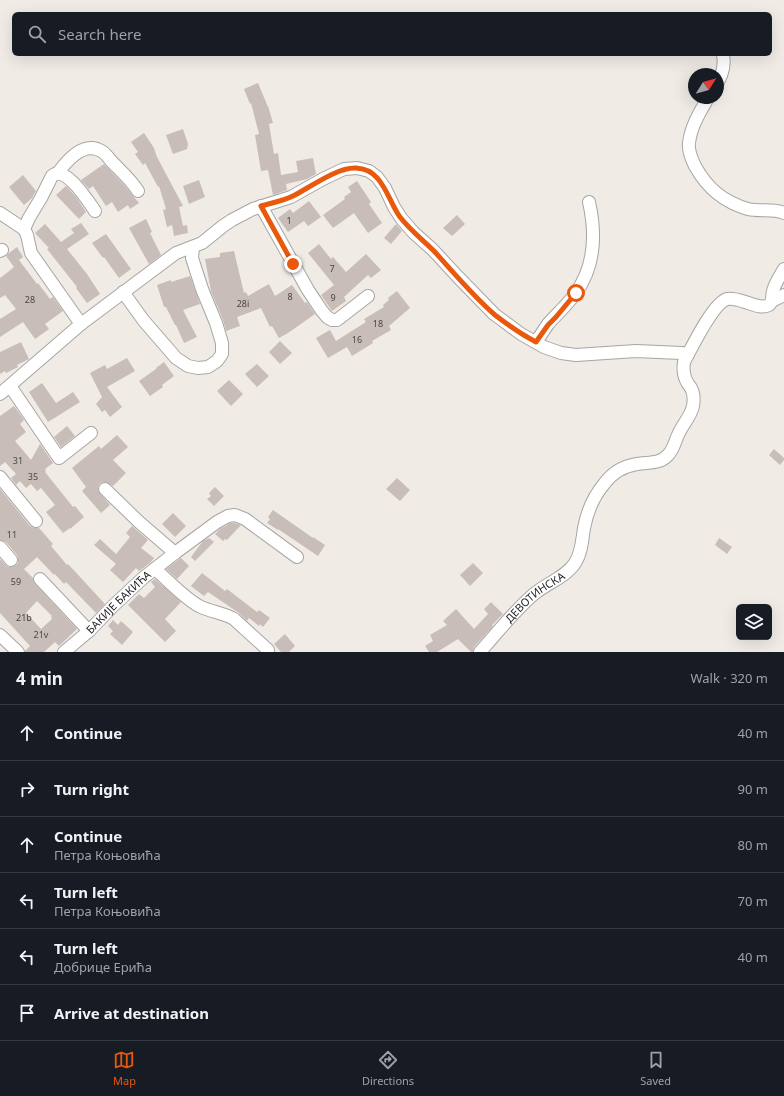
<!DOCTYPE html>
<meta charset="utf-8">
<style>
:root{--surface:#171b24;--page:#20242c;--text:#f1f3f6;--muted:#9ea1a6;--line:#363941;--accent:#ea580c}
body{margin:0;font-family:"Noto Sans",sans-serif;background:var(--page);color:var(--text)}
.controls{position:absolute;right:12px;bottom:12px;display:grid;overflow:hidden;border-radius:6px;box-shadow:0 4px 16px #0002}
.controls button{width:36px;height:36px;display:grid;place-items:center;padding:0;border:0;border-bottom:1px solid var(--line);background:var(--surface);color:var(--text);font:20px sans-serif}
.compass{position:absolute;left:688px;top:68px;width:36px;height:36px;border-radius:50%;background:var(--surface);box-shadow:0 4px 16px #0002;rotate:53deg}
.stop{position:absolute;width:12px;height:12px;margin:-9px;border:3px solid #ea580c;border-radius:50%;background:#fff}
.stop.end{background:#ea580c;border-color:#fff;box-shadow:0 1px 4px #0008}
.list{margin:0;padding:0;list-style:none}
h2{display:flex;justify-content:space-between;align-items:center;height:52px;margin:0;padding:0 16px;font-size:17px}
h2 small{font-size:13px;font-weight:400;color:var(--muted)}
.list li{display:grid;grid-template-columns:26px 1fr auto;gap:12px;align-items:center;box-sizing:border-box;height:56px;padding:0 16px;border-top:1px solid var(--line)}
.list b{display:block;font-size:15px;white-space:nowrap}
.list p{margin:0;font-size:13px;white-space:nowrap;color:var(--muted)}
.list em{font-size:13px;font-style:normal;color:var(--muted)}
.icon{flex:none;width:22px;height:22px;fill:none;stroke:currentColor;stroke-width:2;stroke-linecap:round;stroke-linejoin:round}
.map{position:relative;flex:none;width:784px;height:652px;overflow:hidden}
.search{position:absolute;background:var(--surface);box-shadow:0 4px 16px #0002;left:12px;right:12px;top:12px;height:44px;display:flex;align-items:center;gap:10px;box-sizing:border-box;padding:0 14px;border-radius:6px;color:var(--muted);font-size:15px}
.sheet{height:388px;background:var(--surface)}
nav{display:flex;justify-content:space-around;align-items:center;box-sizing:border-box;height:56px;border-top:1px solid var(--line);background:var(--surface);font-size:11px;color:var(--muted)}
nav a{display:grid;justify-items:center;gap:2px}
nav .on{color:var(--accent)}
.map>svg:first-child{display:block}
.building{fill:#c8bdb8;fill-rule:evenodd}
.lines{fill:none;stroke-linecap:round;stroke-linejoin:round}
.minor-casing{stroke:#a6a6a6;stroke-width:14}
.minor{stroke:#fff;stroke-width:12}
.route{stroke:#ea580c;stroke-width:5}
.labels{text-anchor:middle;stroke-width:4;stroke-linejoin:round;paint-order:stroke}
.number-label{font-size:9px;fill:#494645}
.street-label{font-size:11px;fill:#1f1f1f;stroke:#fff}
</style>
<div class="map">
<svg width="784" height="652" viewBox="0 0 784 652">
<rect width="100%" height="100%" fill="#f0ebe5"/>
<path class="building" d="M258 83 268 107V106L273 123 269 124 274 154 278 153 281 175 298 172 296 161 313 158 316 174 307 179 286 184 287 190 273 195 268 170 261 171 255 135 259 134 251 103 250 104 244 89Z
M183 129 188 144 187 149 173 154 166 135Z
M144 133 154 148 157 157 183 206 179 207 183 226 187 225 188 233 174 236 172 225 167 227 163 210 166 209 159 186 158 187 145 163 143 165 135 154 138 152 131 142Z
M104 164 124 185 139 203 130 209 128 205 118 212 112 202 106 206 93 186 89 189 81 180Z
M23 175 36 191 32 198 24 205 9 187Z
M199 180 205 197 189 204 183 186Z
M357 181 371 202 369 204 382 223 368 233 354 213 333 228 323 215 345 199 344 197 351 192 348 187Z
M66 186 76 197 86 212 79 219 56 195Z
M309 201 321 217 308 226 304 221 288 232 278 218 290 209 293 213Z
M457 215 465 224 452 236 443 228Z
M146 219 152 232 150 233 161 255 149 264 129 228Z
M81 223 89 234 67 249 87 274 100 294 87 303 76 288 77 287 47 249 49 248 35 233 45 224 61 242 74 233 71 229Z
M396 224 402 231 391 244 384 238Z
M106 234 131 269 119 278 104 257 103 258 92 243Z
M319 244 331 259 333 257 346 272 366 254 381 270 371 278 368 275 344 297 346 301 332 311 321 295 334 285 308 253Z
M17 247 23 257 19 260 37 284 38 283 50 299 53 297 63 311 45 324 49 329 35 339 23 322 0 337V319L16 309 5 295 0 298V278L8 272 14 267 6 256 9 253Z
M234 251 244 293 246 292 248 296 269 284 275 296 292 285 305 303 307 302 315 314 288 333 279 338 272 326 270 327 261 308 237 317 240 326 226 331 223 320 211 291 205 259 220 257V253Z
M190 276 200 304 183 310 197 337 184 343 176 325H175L166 307H164L157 285 171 280V282Z
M397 291 410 308 389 326 391 330 372 341 373 343 352 356 347 347 328 358 316 338 330 330 336 341 366 322 364 319 384 307 383 305 389 300 388 298Z
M280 341 292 353 280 364 269 352Z
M21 342 29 359 17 365 18 367 6 373 5 371 0 374V352Z
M127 358 135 371 107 387 122 407 110 417 105 410 102 412 96 404 102 397 90 373 105 365 107 369Z
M164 362 174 376 162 385 163 387 150 396 139 381 156 369V368Z
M257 364 269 376 257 387 245 374Z
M229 380 243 394 231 406 217 391Z
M42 383 56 403 73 392 80 402 48 422 29 392Z
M14 406 24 420 20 424 26 432 15 441 31 460 40 444 53 463 45 469 46 471 45 472 73 507 75 506 84 517 70 529V528L63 533 46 512 55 505 41 488 37 491 31 484 26 488 20 481 16 485 11 478 16 474 5 462 0 466V416Z
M67 426 75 436 61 447 54 437Z
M117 435 128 447 113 460 126 473 113 486 106 482H103L99 484 98 488V491L110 505 101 513 82 491 86 487 72 468 99 446 101 449Z
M774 449 784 458V460L780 465 769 455Z
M397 478 410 490 400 501 386 489Z
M215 487 224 496 214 506 207 499 211 496 209 493Z
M0 489 30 526 34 528H39L53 544 51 546 67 565 68 564 105 604 96 613 66 582 64 584 55 574 54 575 37 557 24 569 33 578 35 584 77 629 59 646 55 642 44 652H25V651L30 646 0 613V559L8 567H12L16 565 18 563V559L17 555 6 542 0 540ZM37 601 52 616 51 617 52 619 41 629 26 613Z
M273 510 313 538V537L325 545 318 556 278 529V530L267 523 270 519 268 517Z
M173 513 186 526 175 537 162 524Z
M230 523H234L241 525 227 540 225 539 223 541 215 534 221 528 226 526Z
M132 526 148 540 141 548 154 558 151 562 139 571 136 568 123 582 110 570 116 564 94 545 100 539 116 554 130 537 126 533Z
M209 538 214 542 195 561 191 557 203 541Z
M719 538 732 547 727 554 715 545Z
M181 558 189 566 177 579 166 569Z
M473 563 483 573 470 586 460 575Z
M202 573 225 591 227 589 257 612 259 610 270 618 263 627 260 624 259 626 249 618 247 621 239 613 208 592 204 596 191 586Z
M155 579 181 602 165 619 176 631 165 642 128 605 139 594 144 598 155 587 151 582Z
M491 602 503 614 492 625 493 626 474 647 473 652H471L458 639 437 652H429L425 646 433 641 430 635 447 625 443 621 456 609 474 629 488 614 484 609Z
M113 620 118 625 121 621 133 632 122 645 110 634 113 631 108 626Z
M285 634 295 646 289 652H281L274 644Z"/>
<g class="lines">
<defs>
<g id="minor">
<path d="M718 82C723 73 725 64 723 54"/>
<path d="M708 98C700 112 691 126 689 143 688 151 691 158 695 166 707 188 723 202 748 209 760 212 773 208 784 213"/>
<path d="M58 173C68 159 85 140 103 152 107 155 110 160 113 163 122 172 131 180 138 191"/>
<path d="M261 206 308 290 322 311 327 317 332 320H337L368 296"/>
<path d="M0 213 24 229 27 235 31 253 81 324 0 394"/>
<path d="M24 229 29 218 41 198 52 176C65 164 88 201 95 211"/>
<path d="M0 251 2 250"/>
<path d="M123 292 144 321 176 358 188 366 198 368 208 367 217 361 222 354V343L216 323 202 289 192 258 193 247"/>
<path d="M772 301 784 295"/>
<path d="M81 324 176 253 202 243 223 226 232 220 253 209 291 197 323 179 344 169 357 168 369 171 377 177 385 188 394 207 401 218 413 232 433 250 458 277 494 314 521 334 544 347 561 353 576 355 636 351 681 353 688 354"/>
<path d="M536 342C540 336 544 330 548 324 557 314 567 305 575 294 595 267 596 233 589 202"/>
<path d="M10 386 59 458 91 433"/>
<path d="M0 477 36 521"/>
<path d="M105 489 139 522 175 553"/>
<path d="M0 547 11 560"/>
<path d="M155 569C168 580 186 600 201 607 212 612 224 613 234 619L268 650"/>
<path d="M40 579 89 631"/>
<path d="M0 635 18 652"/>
<path id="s1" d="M64 652 89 631 113 606 143 578 175 553 217 522 228 516 235 515 245 519 297 557"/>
<path id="s2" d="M480 652C497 633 515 610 534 594 547 583 566 577 575 563 582 552 582 540 584 528 587 512 594 496 604 484 612 473 624 466 637 464 649 462 660 464 668 455 674 449 675 440 679 433 683 424 691 416 693 406 694 400 694 393 691 388 689 385 687 383 686 380 683 374 683 369 684 362 691 349 713 303 727 299 733 298 739 300 745 302 752 304 762 309 769 305 774 301 771 296 773 291 775 283 780 276 784 269"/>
</g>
</defs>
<use href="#minor" class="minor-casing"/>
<use href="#minor" class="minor"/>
</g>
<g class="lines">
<path class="route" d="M293 264 261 206C271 203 283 201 293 196 309 188 337 167 356 168 383 169 387 199 400 217 410 230 423 240 434 251 454 273 473 296 495 315 508 325 521 334 536 342L548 325 556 317 576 293"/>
</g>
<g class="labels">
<g class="number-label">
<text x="289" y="224">1</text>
<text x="332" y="272">7</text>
<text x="290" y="300">8</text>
<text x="333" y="301">9</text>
<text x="30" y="303">28</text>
<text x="243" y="307">28i</text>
<text x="378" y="327">18</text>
<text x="357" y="343">16</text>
<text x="18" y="464">31</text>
<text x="33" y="480">35</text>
<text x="12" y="538">11</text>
<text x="16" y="585">59</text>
<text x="24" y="621">21b</text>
<text x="41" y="638">21v</text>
</g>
<g class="street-label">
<text dy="4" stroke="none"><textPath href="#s2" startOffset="78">ДЕВОТИНСКА</textPath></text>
<text dy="4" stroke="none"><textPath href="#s1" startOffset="74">БАКИЈЕ БАКИЋА</textPath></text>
</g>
</g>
</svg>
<div class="controls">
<button><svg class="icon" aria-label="layers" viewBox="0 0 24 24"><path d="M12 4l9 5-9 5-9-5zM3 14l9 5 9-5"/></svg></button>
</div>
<svg class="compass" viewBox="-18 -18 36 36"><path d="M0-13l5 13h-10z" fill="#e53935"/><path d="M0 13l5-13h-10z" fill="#9ea1a6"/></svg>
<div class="stop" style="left:576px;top:293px"></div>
<div class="stop end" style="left:293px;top:264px"></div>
<div class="search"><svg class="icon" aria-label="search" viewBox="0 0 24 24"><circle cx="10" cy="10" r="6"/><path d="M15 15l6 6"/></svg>Search here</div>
</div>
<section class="sheet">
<h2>4 min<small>Walk · 320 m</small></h2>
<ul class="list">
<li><svg class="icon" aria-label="ahead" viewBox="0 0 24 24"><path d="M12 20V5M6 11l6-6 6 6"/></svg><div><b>Continue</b></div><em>40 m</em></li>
<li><svg class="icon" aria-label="right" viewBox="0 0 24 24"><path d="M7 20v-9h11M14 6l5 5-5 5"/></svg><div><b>Turn right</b></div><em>90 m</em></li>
<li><svg class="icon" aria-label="ahead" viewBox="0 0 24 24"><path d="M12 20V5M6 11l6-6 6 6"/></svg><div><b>Continue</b><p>Петра Коњовића</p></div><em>80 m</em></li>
<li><svg class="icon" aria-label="left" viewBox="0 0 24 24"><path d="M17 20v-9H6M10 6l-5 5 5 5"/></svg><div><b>Turn left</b><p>Петра Коњовића</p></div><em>70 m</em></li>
<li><svg class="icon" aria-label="left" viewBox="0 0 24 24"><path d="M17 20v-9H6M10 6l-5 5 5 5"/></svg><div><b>Turn left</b><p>Добрице Ерића</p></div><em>40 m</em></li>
<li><svg class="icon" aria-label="arrive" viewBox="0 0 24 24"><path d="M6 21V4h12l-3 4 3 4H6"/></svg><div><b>Arrive at destination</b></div></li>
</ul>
</section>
<nav>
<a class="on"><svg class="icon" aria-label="map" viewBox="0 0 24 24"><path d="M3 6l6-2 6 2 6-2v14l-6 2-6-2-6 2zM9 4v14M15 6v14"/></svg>Map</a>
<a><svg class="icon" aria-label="directions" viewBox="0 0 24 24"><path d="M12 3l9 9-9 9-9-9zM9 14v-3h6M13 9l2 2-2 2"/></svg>Directions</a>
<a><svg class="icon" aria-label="saved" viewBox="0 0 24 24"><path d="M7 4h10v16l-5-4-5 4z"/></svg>Saved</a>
</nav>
